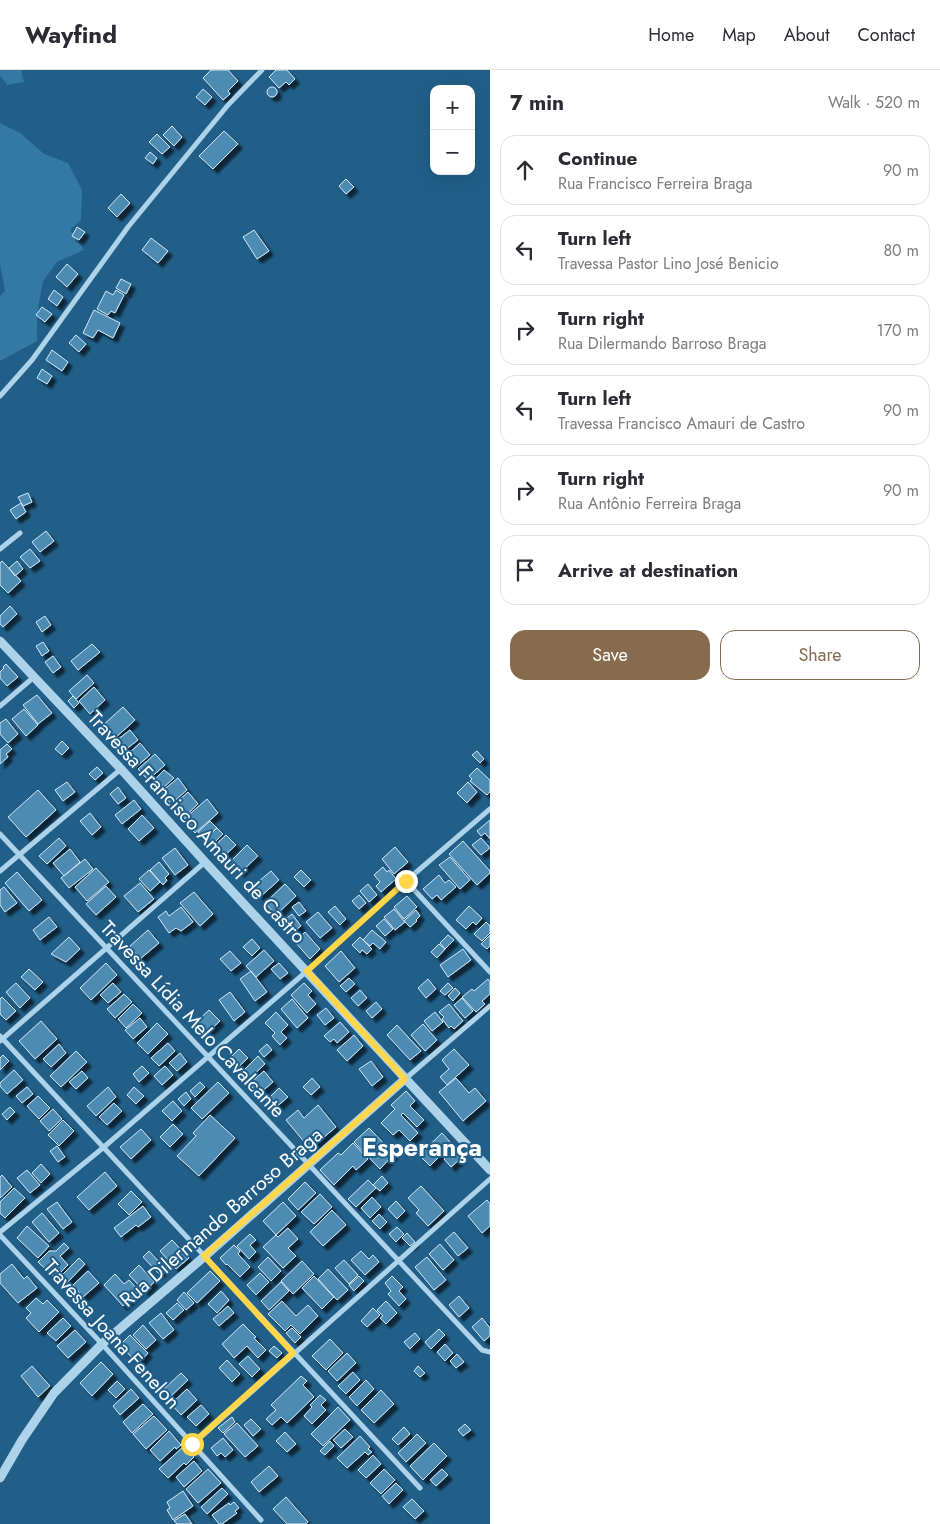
<!DOCTYPE html>
<meta charset="utf-8">
<style>
:root{--surface:#fff;--page:#f7f7f7;--text:#2b2b33;--muted:#7c7c81;--line:#e1e1e2;--accent:#876b4e}
body{margin:0;font-family:Jost,sans-serif;background:var(--page);color:var(--text)}
.controls{position:absolute;right:15px;top:15px;display:grid;overflow:hidden;border-radius:10px;box-shadow:0 5px 20px #0002}
.controls button{width:45px;height:45px;display:grid;place-items:center;padding:0;border:0;border-bottom:1px solid var(--line);background:var(--surface);color:var(--text);font:25px sans-serif}
.stop{position:absolute;width:15px;height:15px;margin:-11px;border:4px solid #ffd54a;border-radius:50%;background:#fff}
.stop.end{background:#ffd54a;border-color:#fff;box-shadow:0 1px 5px #0008}
.list{margin:0;padding:0;list-style:none}
h2{display:flex;justify-content:space-between;align-items:center;height:65px;margin:0;padding:0 20px;font-size:21px}
h2 small{font-size:16px;font-weight:400;color:var(--muted)}
.list li{display:grid;grid-template-columns:32px 1fr auto;gap:15px;align-items:center;box-sizing:border-box;height:70px;margin:0 10px 10px;padding:0 10px;border:1px solid var(--line);border-radius:15px}
.list b{display:block;font-size:19px;white-space:nowrap}
.list p{margin:0;font-size:16px;white-space:nowrap;color:var(--muted)}
.list em{font-size:16px;font-style:normal;color:var(--muted)}
.actions{display:flex;gap:10px;padding:15px 20px}
.actions a{flex:1;padding:11px 0;border:1px solid var(--accent);border-radius:15px;text-align:center;font-size:18px;color:var(--accent)}
.actions .main{background:var(--accent);color:#fff}
.icon{flex:none;width:28px;height:28px;fill:none;stroke:currentColor;stroke-width:2;stroke-linecap:round;stroke-linejoin:round}
.map{position:relative;flex:none;width:490px;height:1454px;overflow:hidden}
header{display:flex;align-items:center;gap:30px;box-sizing:border-box;height:70px;padding:0 25px;background:var(--surface);border-bottom:1px solid var(--line)}
header strong{font-size:24px}
nav{display:flex;gap:28px;margin-inline-start:auto;font-size:18px}
main{display:flex}
aside{flex:1;background:var(--surface)}
.map>svg:first-child{display:block}
.green{fill:#3279a4}
.building{fill:#4e8bb2;stroke:#d1e9f8;filter:url(#shadow)}
.lines{fill:none;stroke-linecap:round;stroke-linejoin:round}
.minor{stroke:#add3ea;stroke-width:5}
.tertiary{stroke:#add3ea;stroke-width:9}
.route{stroke:#ffd54a;stroke-width:6}
.labels{text-anchor:middle;stroke-width:4;stroke-linejoin:round;paint-order:stroke}
.street-label{font-size:20px;fill:#fff;stroke:#215f89}
.district-label{font-size:25px;font-weight:bold;fill:#fff;stroke:#215f89}
</style>
<header>
<strong>Wayfind</strong>
<nav><a>Home</a><a>Map</a><a>About</a><a>Contact</a></nav>
</header>
<main>
<div class="map">
<svg width="490" height="1454" viewBox="0 0 490 1454">
<defs>
<filter id="shadow"><feDropShadow dx="4.5" dy="4.5" stdDeviation="1" flood-color="#0009"/></filter>
</defs>
<rect width="100%" height="100%" fill="#215f89"/>
<path class="green" d="M0 0H21L24 12 7 15 0 5Z
M0 53 20 63 44 84 68 93 82 120 81 150 70 160 84 180 57 192 43 211 37 244V271L0 291V226L5 221 0 194Z"/>
<path class="building" d="M211 0H228L238 11 228 21 230 24 223 30 203 8Z
M276 0H287L295 9 289 15 286 12 279 18 269 7Z
M267 22a5 5 0 1 1 10 0a5 5 0 1 1-10 0Z
M203 19 212 27 205 35 196 27Z
M172 56 182 67 174 76 163 65Z
M224 61 238 74 213 99 199 86Z
M157 64 170 77 162 84 149 72Z
M150 82 157 88 153 94 145 88Z
M346 109 354 117 346 124 339 116Z
M121 124 130 133 117 147 108 138Z
M77 157 85 162 79 170 72 166Z
M254 160 269 181 257 189 243 167Z
M151 168 168 181 158 193 142 180Z
M67 194 78 204 67 217 56 207Z
M121 209 131 214 126 224 116 218Z
M54 220 63 227 57 236 48 229Z
M116 220 124 225 115 243 111 241 108 245 97 239 106 221 113 225Z
M42 237 52 244 45 252 36 245Z
M94 240 120 253 113 268 98 260 93 268 83 263Z
M76 265 86 274 79 282 69 273Z
M52 280 68 292 62 301 46 290Z
M42 299 52 306 47 314 37 308Z
M28 423 32 432 23 436 18 427Z
M21 433 26 442 16 449 10 440Z
M46 461 54 471 40 482 32 472Z
M30 479 40 491 30 498 20 487Z
M2 491 21 511 8 523 0 515V493Z
M17 491 23 499 15 506 9 498Z
M10 536 17 544 3 557 0 554V546Z
M45 546 51 555 42 562 36 552Z
M43 572 49 581 42 586 36 576Z
M92 574 100 582 78 600 71 591Z
M53 586 61 597 53 603 45 592Z
M6 594 18 607 7 616 0 608V602L4 598 3 597Z
M87 605 94 613 76 629 69 621Z
M94 617 105 630 90 644 79 631Z
M37 625 52 643 38 654 23 635Z
M73 626 79 633 74 638 68 631Z
M123 637 135 650 113 670 101 657Z
M24 639 38 655 26 666 12 649Z
M6 649 18 664 8 673 0 664V653Z
M130 660 138 670 125 680 117 670Z
M62 671 69 678 62 685 55 679Z
M140 673 150 685 136 697 126 686Z
M7 674 12 679 6 684 8 687 0 694V680Z
M477 681 484 689 480 693 472 685Z
M155 684 165 695 148 710 138 699Z
M97 697 103 703 95 710 89 704Z
M477 698 490 710V722L487 725 470 711 472 709 469 706Z
M164 700 174 708 164 717 156 708Z
M178 708 187 720 171 734 161 722Z
M67 712 75 722 63 731 55 720Z
M468 712 477 722 467 733 457 723Z
M118 717 126 728 118 734 110 724Z
M38 720 56 740 26 767 8 747Z
M188 722 198 734 182 749 172 737Z
M207 729 218 743 195 763 184 749Z
M134 730 141 739 122 754 115 745Z
M90 743 101 757 92 765 80 751Z
M142 745 154 758 139 771 128 759Z
M490 750V769L485 763 481 766 477 761Z
M210 751 217 758 204 769 198 762Z
M217 758 223 764 211 776 205 769Z
M226 765 236 775 222 788 212 778Z
M59 768 66 776 47 794 39 786Z
M481 768 490 778 481 785 472 775Z
M463 771 490 801V803L477 815 449 784Z
M247 775 258 786 240 803 230 792Z
M395 777 408 792 394 804 382 789Z
M175 778 188 795 175 805 162 788Z
M70 779 80 792 64 806 53 793Z
M450 787 470 810 460 819 439 795Z
M85 789 93 799 69 818 61 808Z
M159 792 169 804 165 808 167 810 163 815 150 800Z
M383 797 387 802 389 800 396 809 381 822 376 816 380 812 374 805Z
M96 798 109 812 87 831 75 817Z
M149 800 160 812 150 821 139 809Z
M301 800 311 810 304 817 294 807Z
M271 801 279 810 260 827 252 817Z
M17 802 42 830 29 841 5 813Z
M439 805 445 813 449 810 456 817 441 830 437 825 432 829 423 819Z
M140 813 154 829 138 842 124 826Z
M285 814 296 826 276 845 265 833Z
M368 814 377 825 369 832 360 821Z
M106 816 116 827 96 845 86 834Z
M4 817 17 833 5 842 0 835V820Z
M194 822 213 844 200 856 180 833Z
M359 825 366 833 359 839 352 831Z
M407 826 417 837 404 849 394 837Z
M299 832 306 841 299 846 292 837Z
M335 836 346 849 340 855 328 842Z
M469 836 482 848 476 855 473 852 466 859 456 850Z
M181 837 193 852 181 861 176 858 169 863 158 847 166 841 169 846Z
M394 839 405 852 395 860 384 847Z
M416 840 420 846 416 850 417 851 410 857 404 851Z
M318 842 332 858 320 868 306 852Z
M292 844 301 856 290 864 281 853Z
M49 847 57 857 40 870 33 860Z
M384 849 393 859 385 866 376 856Z
M486 852 490 856V863L482 871 474 864Z
M148 860 159 873 140 889 130 876Z
M372 860 386 872 380 879 373 873 370 876 363 870Z
M305 862 320 879 310 889 295 872Z
M448 865 454 870 445 879 440 873Z
M490 865V876L487 879 481 874Z
M69 867 80 879 66 892 51 884Z
M360 867 372 879 367 884 362 880 360 883 352 875Z
M252 869 260 878 252 886 243 877Z
M439 874 445 879 437 888 431 882Z
M463 879 471 890 448 907 440 895Z
M264 880 274 891 256 907 246 896Z
M230 881 241 893 231 901 220 889Z
M341 881 355 898 339 912 325 896Z
M106 893 117 905 91 930 80 918Z
M279 893 288 903 280 909 271 899Z
M29 899 43 912 35 920 21 907Z
M251 901 267 922 255 931 240 909Z
M349 908 355 914 346 922 340 916Z
M428 909 436 919 426 928 418 918Z
M488 909 490 912V924L482 931 485 934 476 942 462 927 472 919 474 921Z
M16 913 30 928 20 938 6 922Z
M113 913 121 922 108 933 100 925Z
M304 913 312 921 308 925 316 934 307 943 291 925Z
M448 913 453 918 445 925 440 921Z
M455 918 460 923 453 931 448 926Z
M360 920 367 928 358 936 351 928Z
M230 922 245 942 234 951 219 930Z
M124 924 132 932 115 948 107 939Z
M2 927 16 941 6 950 0 944V929Z
M462 928 473 941 465 948 454 935Z
M292 929 308 948 297 958 281 939Z
M376 932 382 939 372 948 366 941Z
M133 934 142 943 126 958 118 949Z
M449 934 463 951 454 959 451 956 449 958 442 949 444 947 439 942Z
M326 938 334 948 325 955 317 945Z
M209 940 220 951 205 965 194 954Z
M276 942 288 955 281 962 287 968 280 975 272 966 275 963 265 953Z
M435 942 443 952 432 961 424 951Z
M140 948 147 957 133 969 125 960Z
M41 951 57 969 35 989 19 971Z
M340 952 349 962 337 973 334 969 330 972 324 966Z
M157 953 168 964 148 984 137 973Z
M423 954 437 970 425 981 411 965Z
M397 955 421 981 410 990 387 965Z
M354 965 363 976 347 991 337 980Z
M168 973 175 981 159 996 151 988Z
M59 974 66 983 51 997 43 989Z
M267 974 272 980 264 987 259 981Z
M239 979 248 988 234 1001 226 992Z
M454 979 469 995 447 1015 440 1007 449 999 442 990Z
M76 981 87 992 61 1017 50 1006Z
M180 983 187 992 177 1001 169 993Z
M3 985 9 991 0 1000V988Z
M258 986 265 994 246 1012 239 1005Z
M371 991 383 1007 372 1016 359 999Z
M142 996 149 1003 139 1012 133 1004Z
M165 996 173 1005 162 1015 154 1006Z
M14 1000 23 1010 7 1024 0 1016V1013Z
M82 1001 88 1008 76 1019 69 1012Z
M264 1001 273 1012 259 1024 249 1014Z
M312 1008 320 1017 311 1025 303 1017Z
M456 1008 469 1023 475 1018 486 1031 463 1051 439 1022Z
M200 1012 205 1017 195 1027 190 1021Z
M218 1012 229 1023 202 1049 191 1038Z
M27 1017 33 1024 22 1033 16 1026Z
M108 1017 116 1027 96 1046 87 1036Z
M134 1017 144 1026 136 1034 127 1025Z
M279 1018 288 1027 274 1039 266 1031Z
M406 1021 415 1031 410 1036 424 1050 417 1057 403 1043 401 1045 418 1063 410 1071 399 1060 393 1065 381 1053 395 1039 391 1035Z
M186 1022 191 1029 184 1036 178 1029Z
M38 1026 50 1038 39 1049 27 1036Z
M173 1031 182 1041 172 1051 162 1041Z
M114 1033 122 1041 107 1055 99 1047Z
M318 1035 336 1057 310 1079 286 1050 298 1040 304 1048Z
M10 1037 15 1042 7 1050 2 1044Z
M53 1039 62 1049 49 1061 40 1051Z
M210 1045 235 1068 199 1106 177 1086 196 1066 193 1063Z
M63 1050 74 1061 59 1076 48 1065Z
M173 1054 183 1064 170 1077 160 1067Z
M369 1058 394 1084 380 1099 354 1072Z
M141 1059 151 1070 131 1089 120 1077Z
M442 1063 452 1074 430 1096 419 1085Z
M353 1073 368 1089 356 1100 353 1096 334 1115 320 1100 338 1083 341 1085Z
M57 1076 65 1087 58 1092 50 1081Z
M453 1080 461 1088 451 1097 444 1089Z
M41 1094 50 1104 41 1113 32 1103Z
M27 1100 40 1115 30 1123 17 1108Z
M105 1102 117 1116 89 1140 77 1127Z
M2 1105 12 1117 0 1128V1107Z
M382 1106 388 1113 380 1121 373 1115Z
M368 1110 376 1118 356 1137 348 1129Z
M305 1112 316 1123 298 1140 288 1129Z
M421 1116 444 1141 428 1156 416 1143 419 1140 408 1128Z
M14 1118 25 1128 5 1148 0 1143V1132Z
M131 1121 142 1132 129 1145 118 1134Z
M320 1124 332 1137 314 1154 301 1142Z
M372 1127 381 1137 370 1148 361 1138Z
M487 1130 490 1134V1156L482 1163 468 1146Z
M396 1131 405 1141 397 1149 388 1139Z
M57 1132 72 1152 63 1159 47 1139Z
M283 1132 296 1146 276 1165 263 1151Z
M143 1136 151 1147 138 1157 136 1155 121 1167 114 1158Z
M332 1140 346 1155 323 1176 310 1162Z
M42 1143 59 1163 49 1172 32 1152Z
M379 1144 387 1152 380 1159 372 1151Z
M27 1156 49 1176 38 1188 17 1168Z
M397 1157 404 1164 396 1172 389 1164Z
M288 1158 298 1169 288 1178 296 1186 283 1198 263 1177 276 1165 278 1167Z
M454 1162 468 1178 458 1186 445 1170Z
M407 1163 415 1172 410 1176 402 1168Z
M250 1164 256 1170 250 1175 256 1182 249 1189 237 1176Z
M172 1170 189 1188 176 1199 160 1181Z
M64 1173 69 1178 60 1186 68 1195 55 1208 38 1192 49 1181H56Z
M440 1174 454 1190 443 1200 429 1184Z
M234 1175 240 1181 238 1184 250 1197 240 1207 227 1194 226 1195 220 1188Z
M149 1181 165 1198 159 1204 143 1187Z
M361 1181 369 1189 373 1185 379 1192 365 1205 351 1190Z
M268 1187 281 1201 271 1211 258 1197Z
M427 1187 446 1210 434 1220 415 1197Z
M79 1188 85 1194 67 1213 61 1206Z
M344 1190 358 1205 349 1214 335 1198Z
M302 1191 314 1204 293 1224 281 1211Z
M12 1194 24 1209 27 1206 37 1218 18 1233 0 1213V1204Z
M139 1195 154 1212 145 1222 129 1205Z
M328 1199 348 1220 337 1230 318 1209Z
M88 1201 99 1213 83 1227 73 1215Z
M210 1201 220 1211 197 1233 187 1223Z
M260 1203 269 1212 256 1225 247 1215Z
M115 1204 124 1214 129 1210 139 1221 123 1236 104 1215Z
M314 1206 334 1227 322 1239 302 1218Z
M359 1206 364 1211 354 1221 349 1215Z
M392 1206 403 1217 399 1221 406 1229 399 1236 388 1224 391 1221 385 1213Z
M281 1212 289 1221 269 1240 261 1231Z
M221 1221 229 1230 217 1243 208 1234Z
M184 1222 194 1233 186 1240 177 1230Z
M459 1226 469 1238 459 1247 449 1235Z
M36 1228 43 1234 47 1230 59 1242 39 1262 26 1248 31 1243 26 1238Z
M282 1231 296 1246 308 1235 318 1246 300 1264 291 1255 285 1261 268 1244Z
M386 1231 397 1243 386 1254 380 1248 383 1246 377 1240Z
M177 1233 184 1240 173 1250 166 1243Z
M228 1236 234 1243 219 1256 213 1249Z
M373 1238 380 1245 367 1257 361 1251Z
M161 1243 174 1260 163 1269 149 1253Z
M63 1248 71 1256 56 1271 47 1263Z
M482 1248 490 1258V1266L484 1271 472 1257Z
M243 1254 256 1267 254 1268 266 1280 258 1288 247 1276 234 1288 222 1274Z
M143 1255 156 1270 146 1279 133 1265Z
M292 1258 301 1267 295 1273 286 1263Z
M439 1259 445 1265 431 1279 425 1272Z
M75 1260 86 1272 68 1288 57 1276Z
M415 1263 420 1269 410 1279 404 1272Z
M130 1265 148 1283 138 1294 120 1275Z
M330 1269 343 1283 326 1300 312 1286Z
M445 1274 453 1283 445 1291 437 1282Z
M274 1276 282 1283 277 1288 269 1281Z
M347 1283 356 1293 337 1311 328 1301Z
M457 1284 464 1292 456 1298 450 1291Z
M248 1286 260 1299 252 1307 239 1294Z
M227 1290 240 1304 232 1312 219 1298Z
M101 1292 113 1304 92 1326 80 1313Z
M32 1296 50 1316 38 1327 21 1306Z
M418 1296 425 1303 420 1307 414 1301Z
M353 1302 360 1310 346 1324 338 1316Z
M181 1303 188 1310 171 1326 164 1319Z
M301 1306 307 1311 303 1315 314 1327 287 1353 281 1347 272 1355 266 1349 276 1340 271 1335Z
M366 1310 374 1319 357 1336 349 1327Z
M117 1311 125 1319 116 1328 108 1320Z
M131 1319 139 1328 120 1345 113 1336Z
M187 1319 197 1330 181 1345 171 1334Z
M381 1320 394 1334 374 1353 361 1340Z
M320 1325 326 1330 321 1335 326 1340 312 1354 304 1346 312 1337 310 1335Z
M143 1334 153 1344 132 1363 123 1352Z
M201 1335 209 1344 196 1356 187 1347Z
M338 1337 350 1350 323 1376 311 1364Z
M154 1346 167 1360 146 1379 133 1364Z
M232 1347 235 1352 223 1363 218 1358Z
M251 1349 261 1359 253 1366 244 1355Z
M237 1353 258 1376 245 1387 224 1364Z
M465 1354 471 1360 463 1366 458 1360Z
M404 1357 410 1364 398 1375 392 1369Z
M345 1359 353 1367 341 1378 333 1370Z
M169 1361 181 1375 176 1379 175 1377 160 1391 150 1380Z
M285 1362 296 1374 287 1382 276 1371Z
M417 1364 426 1373 406 1392 398 1383Z
M360 1366 370 1377 368 1379 372 1382 368 1385 365 1382 347 1398 337 1388Z
M223 1368 233 1380 225 1387 221 1383 217 1386 211 1378Z
M330 1371 334 1376 325 1385 320 1381Z
M434 1373 447 1386 423 1410 410 1396Z
M184 1376 194 1387 186 1395 184 1393 168 1408 159 1399Z
M373 1385 381 1394 366 1408 358 1400Z
M194 1391 202 1401 184 1417 176 1407Z
M269 1396 278 1406 259 1422 251 1412Z
M208 1399 221 1413 198 1433 186 1419Z
M384 1399 395 1410 381 1424 370 1413Z
M442 1399 448 1405 436 1416 430 1410Z
M396 1413 403 1420 389 1434 382 1426Z
M222 1418 228 1424 207 1444 201 1437Z
M183 1421 193 1436 173 1450 167 1440 170 1438 167 1432Z
M286 1427 308 1452 306 1454H287L273 1439Z
M412 1429 424 1441 415 1449 403 1437Z
M234 1432 239 1438 235 1441 237 1443 222 1454H219L212 1445 229 1433 230 1435Z
M185 1444 192 1454H177L174 1451Z"/>
<g class="lines">
<path class="minor" d="M0 326 32 290 128 157 228 35 262 0
M0 479 20 463
M0 636 34 607
M0 764 482 1280 490 1282
M0 801 121 699
M406 811 490 902
M0 966 420 1418
M0 971 205 792
M405 1009 490 936
M0 1162 104 1077 307 901 406 811 490 739
M0 1165 102 1274 261 1450
M192 1375 490 1109"/>
<path class="tertiary" d="M0 571 121 699 205 792 490 1100
M0 1408 22 1370 54 1323 102 1274 205 1186 405 1009"/>
</g>
<g class="lines">
<path class="route" d="M192 1374 293 1283 204 1186 405 1009 307 901 406 811"/>
</g>
<g class="labels">
<g class="street-label">
<text transform="translate(197 757) rotate(47)" y="7">Travessa Francisco Amauri de Castro</text>
<text transform="translate(193 949) rotate(47)" y="7">Travessa Lídia Melo Cavalcante</text>
<text transform="translate(221 1147) rotate(-41)" y="7">Rua Dilermando Barroso Braga</text>
<text transform="translate(112 1264) rotate(48)" y="7">Travessa Joana Fenelon</text>
</g>
<g class="district-label">
<text x="422" y="1086">Esperança</text>
</g>
</g>
</svg>
<div class="controls">
<button>+</button>
<button>−</button>
</div>
<div class="stop" style="left:192px;top:1374px"></div>
<div class="stop end" style="left:406px;top:811px"></div>
</div>
<aside>
<h2>7 min<small>Walk · 520 m</small></h2>
<ul class="list">
<li><svg class="icon" aria-label="ahead" viewBox="0 0 24 24"><path d="M12 20V5M6 11l6-6 6 6"/></svg><div><b>Continue</b><p>Rua Francisco Ferreira Braga</p></div><em>90 m</em></li>
<li><svg class="icon" aria-label="left" viewBox="0 0 24 24"><path d="M17 20v-9H6M10 6l-5 5 5 5"/></svg><div><b>Turn left</b><p>Travessa Pastor Lino José Benicio</p></div><em>80 m</em></li>
<li><svg class="icon" aria-label="right" viewBox="0 0 24 24"><path d="M7 20v-9h11M14 6l5 5-5 5"/></svg><div><b>Turn right</b><p>Rua Dilermando Barroso Braga</p></div><em>170 m</em></li>
<li><svg class="icon" aria-label="left" viewBox="0 0 24 24"><path d="M17 20v-9H6M10 6l-5 5 5 5"/></svg><div><b>Turn left</b><p>Travessa Francisco Amauri de Castro</p></div><em>90 m</em></li>
<li><svg class="icon" aria-label="right" viewBox="0 0 24 24"><path d="M7 20v-9h11M14 6l5 5-5 5"/></svg><div><b>Turn right</b><p>Rua Antônio Ferreira Braga</p></div><em>90 m</em></li>
<li><svg class="icon" aria-label="arrive" viewBox="0 0 24 24"><path d="M6 21V4h12l-3 4 3 4H6"/></svg><div><b>Arrive at destination</b></div></li>
</ul>
<div class="actions"><a class="main">Save</a><a>Share</a></div>
</aside>
</main>
